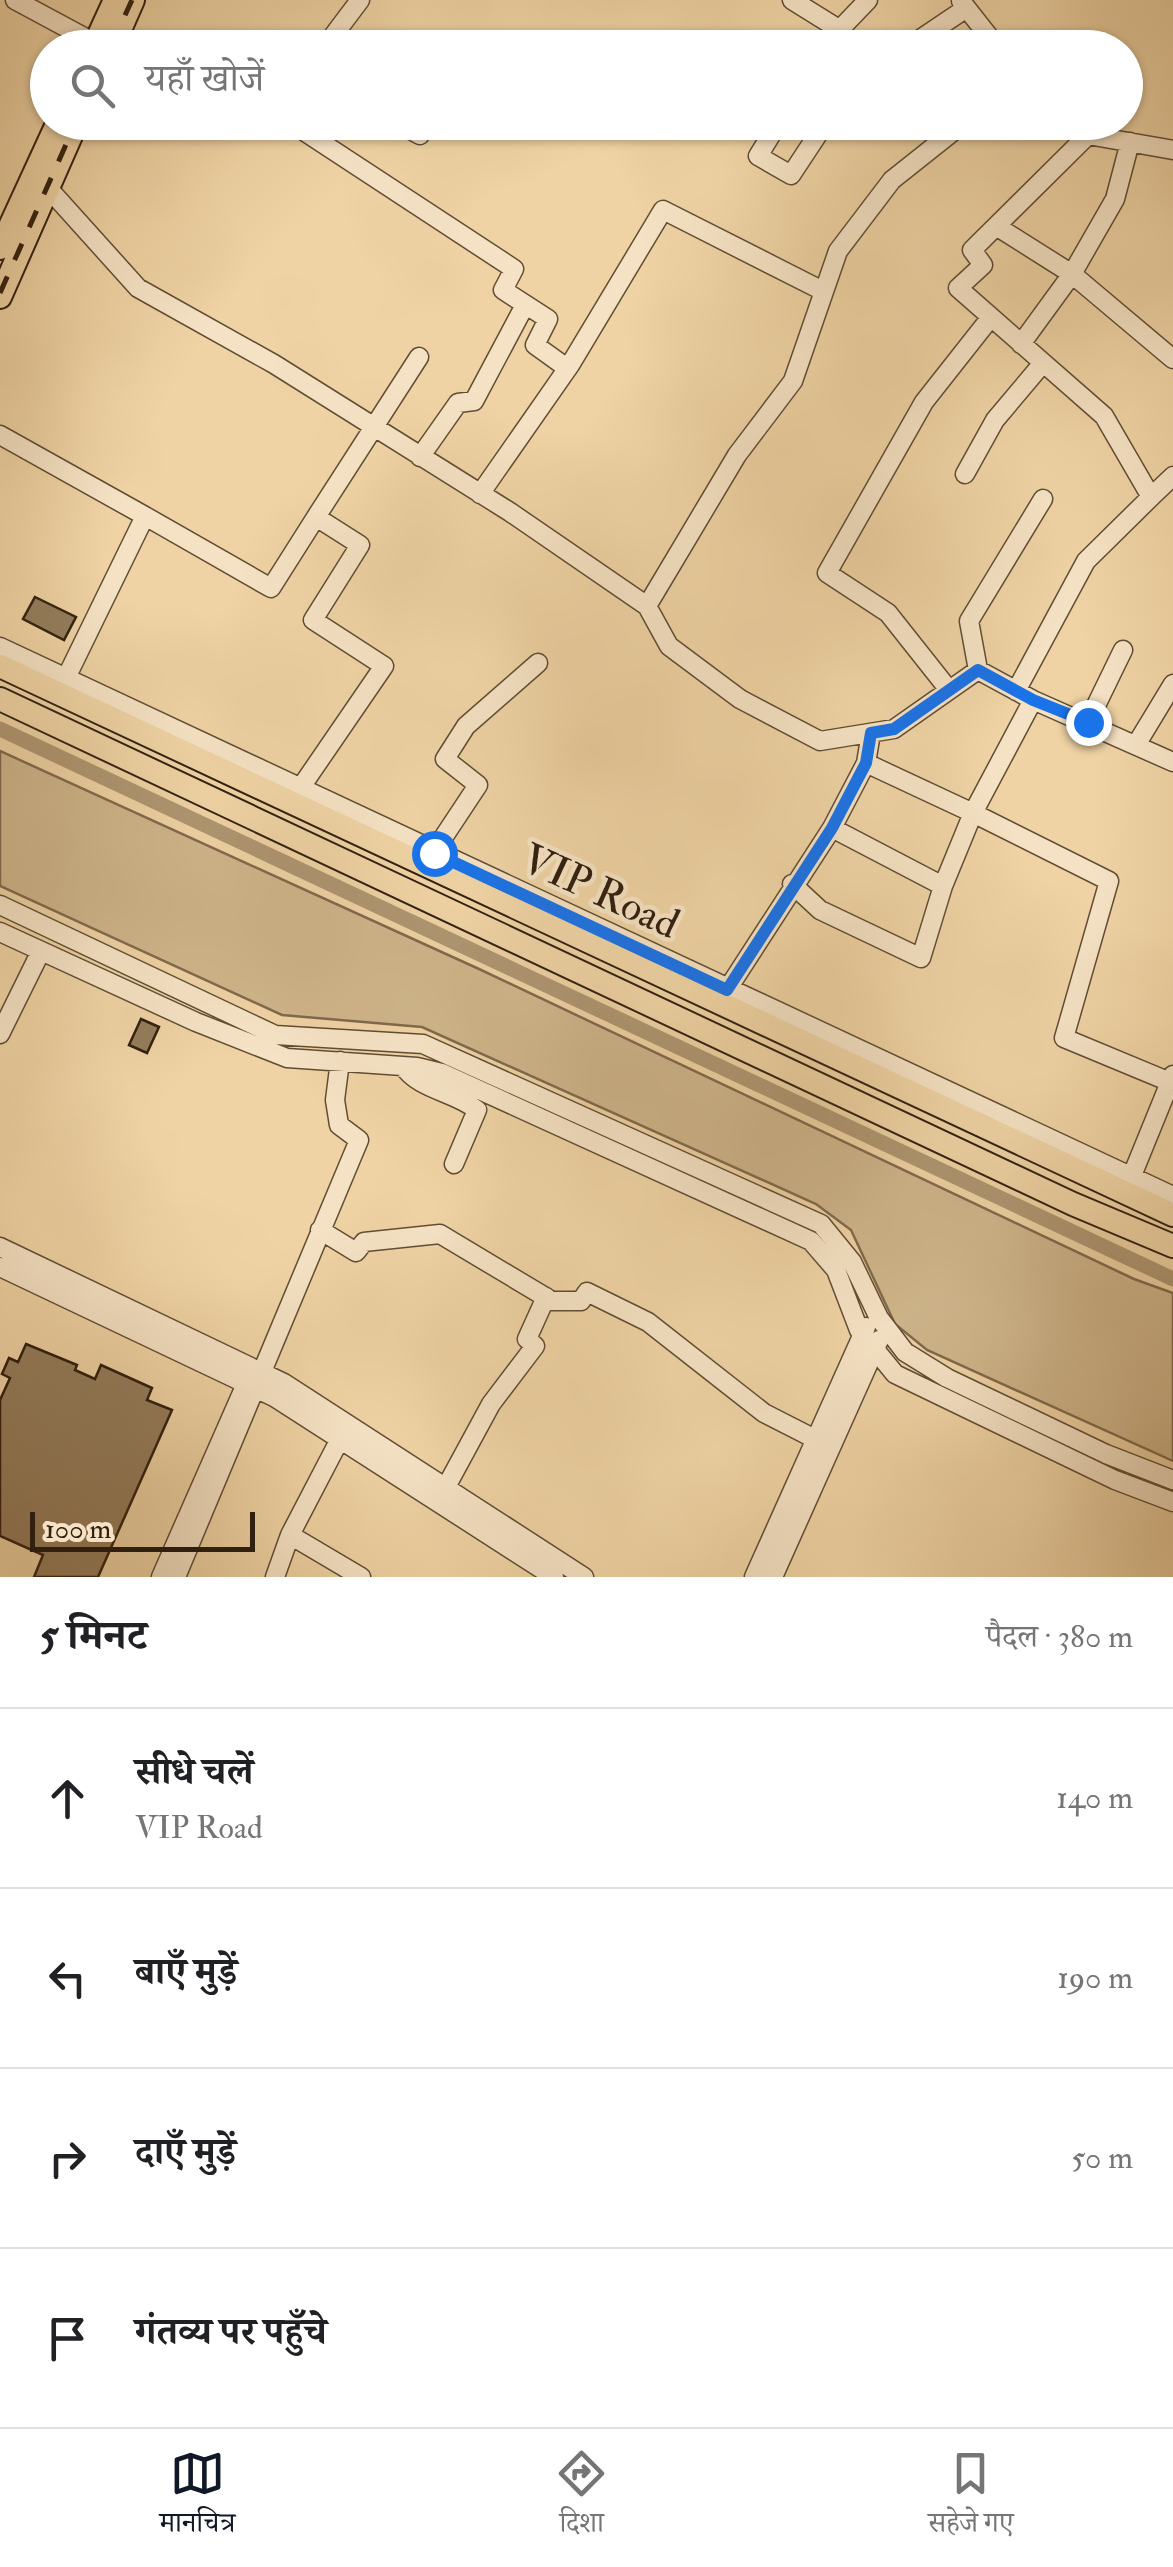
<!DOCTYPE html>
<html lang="hi">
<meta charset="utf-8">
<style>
:root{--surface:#fff;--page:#f2f2f2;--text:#202124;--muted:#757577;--line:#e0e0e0;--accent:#111827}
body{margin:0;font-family:"IM FELL Double Pica","Noto Serif Devanagari",serif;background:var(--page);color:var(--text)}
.scale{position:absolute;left:30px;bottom:25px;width:225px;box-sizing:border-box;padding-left:10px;border:5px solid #31200f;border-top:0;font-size:28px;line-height:35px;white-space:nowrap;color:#31200f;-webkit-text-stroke:8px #f5e2c4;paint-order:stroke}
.stop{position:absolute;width:30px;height:30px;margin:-22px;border:8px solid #1a73e8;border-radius:50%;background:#fff}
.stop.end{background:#1a73e8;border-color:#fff;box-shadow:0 2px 10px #0008}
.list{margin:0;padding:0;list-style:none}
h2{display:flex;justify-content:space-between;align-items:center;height:130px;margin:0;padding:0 40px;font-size:42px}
h2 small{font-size:32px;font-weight:400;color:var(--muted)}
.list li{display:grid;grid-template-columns:65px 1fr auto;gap:30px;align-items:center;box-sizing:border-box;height:180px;padding:0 40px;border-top:2px solid var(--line)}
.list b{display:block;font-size:38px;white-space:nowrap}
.list p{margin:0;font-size:32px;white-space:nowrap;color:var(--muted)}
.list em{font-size:32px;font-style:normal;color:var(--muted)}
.icon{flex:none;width:55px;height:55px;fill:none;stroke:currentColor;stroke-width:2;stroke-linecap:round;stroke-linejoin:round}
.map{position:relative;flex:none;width:1173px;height:1577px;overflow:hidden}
.search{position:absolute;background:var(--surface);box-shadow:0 2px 8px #0004;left:30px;right:30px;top:30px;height:110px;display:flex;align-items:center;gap:25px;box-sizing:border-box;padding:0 35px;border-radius:55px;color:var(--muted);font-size:38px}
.sheet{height:850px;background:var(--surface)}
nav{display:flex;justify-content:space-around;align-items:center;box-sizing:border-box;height:140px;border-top:2px solid var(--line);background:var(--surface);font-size:28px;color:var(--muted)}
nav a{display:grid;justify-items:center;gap:5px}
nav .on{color:var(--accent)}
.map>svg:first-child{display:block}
.green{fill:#cfb58b;stroke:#806a4d;stroke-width:2.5}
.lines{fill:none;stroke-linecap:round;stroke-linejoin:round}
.canal{stroke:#ae9671;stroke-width:15}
.building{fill:#947d5c;stroke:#31200f;stroke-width:2.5}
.minor-casing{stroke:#604d34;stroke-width:21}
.major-casing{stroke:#31200f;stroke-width:26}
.minor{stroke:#f5e2c4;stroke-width:18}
.major{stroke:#efd3a4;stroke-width:22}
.rail{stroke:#31200f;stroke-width:5;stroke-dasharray:18 18;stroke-linecap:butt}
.route{stroke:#1a73e8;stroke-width:12}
.labels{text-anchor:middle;stroke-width:9;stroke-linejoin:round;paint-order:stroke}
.street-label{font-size:42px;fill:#31200f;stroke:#f5e2c4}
</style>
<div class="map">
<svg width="1173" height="1577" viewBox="0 0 1173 1577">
<rect width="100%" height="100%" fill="#efd3a4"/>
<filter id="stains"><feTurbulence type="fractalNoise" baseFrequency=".002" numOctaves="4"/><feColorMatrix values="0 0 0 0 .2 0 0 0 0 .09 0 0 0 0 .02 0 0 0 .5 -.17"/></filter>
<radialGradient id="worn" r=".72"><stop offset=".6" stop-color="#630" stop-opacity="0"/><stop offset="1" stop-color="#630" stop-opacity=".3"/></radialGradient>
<path class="green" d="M0 751 479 969 1134 1279 1173 1293V1461L927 1350 895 1324 851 1230 816 1204 422 1027 282 1015 0 886Z"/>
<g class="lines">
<path class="canal" d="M0 729 1173 1279"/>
</g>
<path class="building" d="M35 597 76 617 64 640 23 619Z
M141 1019 159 1027 147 1053 129 1045Z
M26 1344 77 1365 75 1370 95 1379 101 1365 152 1388 147 1400 172 1410 98 1577H34L43 1555 0 1536V1400L10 1378 2 1374 9 1358 18 1362Z"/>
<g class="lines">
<defs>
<path id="minor" d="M15 0 95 43
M792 0 837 28
M961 1 998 48
M324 48 360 0
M822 48 868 0
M907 48 965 9
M290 122 514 269 503 290 548 319 535 345 567 368
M396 122 420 135
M779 122 758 156 791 175 826 122
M1076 122 1088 135 1173 150
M1130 142 1115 199 1072 274 1173 359
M48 188 138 288 274 364 510 512 647 606 737 455 793 381 838 251 892 180 965 122
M996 226 1072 274 1021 344
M0 435 145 516
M420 457 458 403 474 401 525 305
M965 474 995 420 1043 363
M480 494 570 365 663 210 821 290
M1151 497 1173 476
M647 606 669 646 740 699 820 741 894 729 978 670 1033 700 1173 762
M0 647 1173 1196
M978 670 969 621 1043 499
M66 678 145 516 271 588 316 517
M949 690 888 613 827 573 924 402 991 317
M1016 691 1086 561 1151 497 1104 416 958 288 983 265 972 250 1088 135
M1033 700 973 813 1109 881 1064 1038 1170 1082
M1088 722 1123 650
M1136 745 1173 684
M866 763 832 828 943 886 973 813 866 763 871 733
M299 790 384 666 313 620 360 545 316 517 419 357
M433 853 478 785 445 759 466 726 538 663
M792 884 820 910 921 958 943 886
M0 905 275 1035 423 1044 821 1224 852 1262 879 1318 905 1352 947 1378 1106 1454 1173 1480
M0 932 196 1022 287 1058 417 1067 442 1073 811 1241 836 1270 859 1330 895 1374 1115 1480 1173 1502
M727 990 832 828
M0 1034 41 951
M403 1066C419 1090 455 1092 477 1110L454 1164
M1131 1178 1173 1075
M320 1230 356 1252 364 1242 440 1234 552 1301H581L587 1292 648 1322 764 1413 815 1439
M0 1247 284 1383 584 1577
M0 1267 274 1397 554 1577
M446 1487 491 1404 535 1346 527 1339 546 1297
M290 1535 361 1577
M161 1577 246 1384 256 1376
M176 1577 359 1140 339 1125 335 1100 340 1061
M275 1577 290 1535 340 1439
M754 1577 866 1327
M773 1577 879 1340"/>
<path id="major" d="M93 48 115 0
M112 48 133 0
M0 248 58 122
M0 297 77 122
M0 666 1173 1215
M0 699 1073 1204 1173 1246"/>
</defs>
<use href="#minor" class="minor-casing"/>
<use href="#major" class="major-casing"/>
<use href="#minor" class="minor"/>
<use href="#major" class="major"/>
<path class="rail" d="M110 48 132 0
M0 293 76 122"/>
</g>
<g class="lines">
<path class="route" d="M434 853 727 990 832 828 866 763 871 733 894 729 978 670 1033 700 1088 722"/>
</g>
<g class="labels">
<g class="street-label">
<text transform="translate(601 890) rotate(25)" y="15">VIP Road</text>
</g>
</g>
<rect width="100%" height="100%" filter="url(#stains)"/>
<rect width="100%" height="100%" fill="url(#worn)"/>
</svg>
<div class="scale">100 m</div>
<div class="stop" style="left:434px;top:853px"></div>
<div class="stop end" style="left:1088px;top:722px"></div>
<div class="search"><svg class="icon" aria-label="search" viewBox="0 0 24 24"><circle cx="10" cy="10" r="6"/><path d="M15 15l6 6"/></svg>यहाँ खोजें</div>
</div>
<section class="sheet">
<h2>5 मिनट<small>पैदल · 380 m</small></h2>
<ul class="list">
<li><svg class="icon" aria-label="ahead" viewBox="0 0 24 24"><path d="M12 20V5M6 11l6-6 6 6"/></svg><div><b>सीधे चलें</b><p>VIP Road</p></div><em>140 m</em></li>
<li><svg class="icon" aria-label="left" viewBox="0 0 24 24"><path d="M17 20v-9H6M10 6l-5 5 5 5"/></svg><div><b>बाएँ मुड़ें</b></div><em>190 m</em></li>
<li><svg class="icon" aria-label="right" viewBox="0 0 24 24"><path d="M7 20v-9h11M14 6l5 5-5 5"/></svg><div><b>दाएँ मुड़ें</b></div><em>50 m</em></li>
<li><svg class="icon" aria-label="arrive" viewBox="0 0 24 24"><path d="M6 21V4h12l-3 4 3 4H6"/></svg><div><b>गंतव्य पर पहुँचे</b></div></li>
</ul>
</section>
<nav>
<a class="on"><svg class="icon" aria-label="map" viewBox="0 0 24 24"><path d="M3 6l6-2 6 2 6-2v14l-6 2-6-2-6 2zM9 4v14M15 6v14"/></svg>मानचित्र</a>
<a><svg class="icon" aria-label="directions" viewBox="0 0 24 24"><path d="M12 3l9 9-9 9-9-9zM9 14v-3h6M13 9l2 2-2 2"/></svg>दिशा</a>
<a><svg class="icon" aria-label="saved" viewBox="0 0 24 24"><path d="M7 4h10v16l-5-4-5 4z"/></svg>सहेजे गए</a>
</nav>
